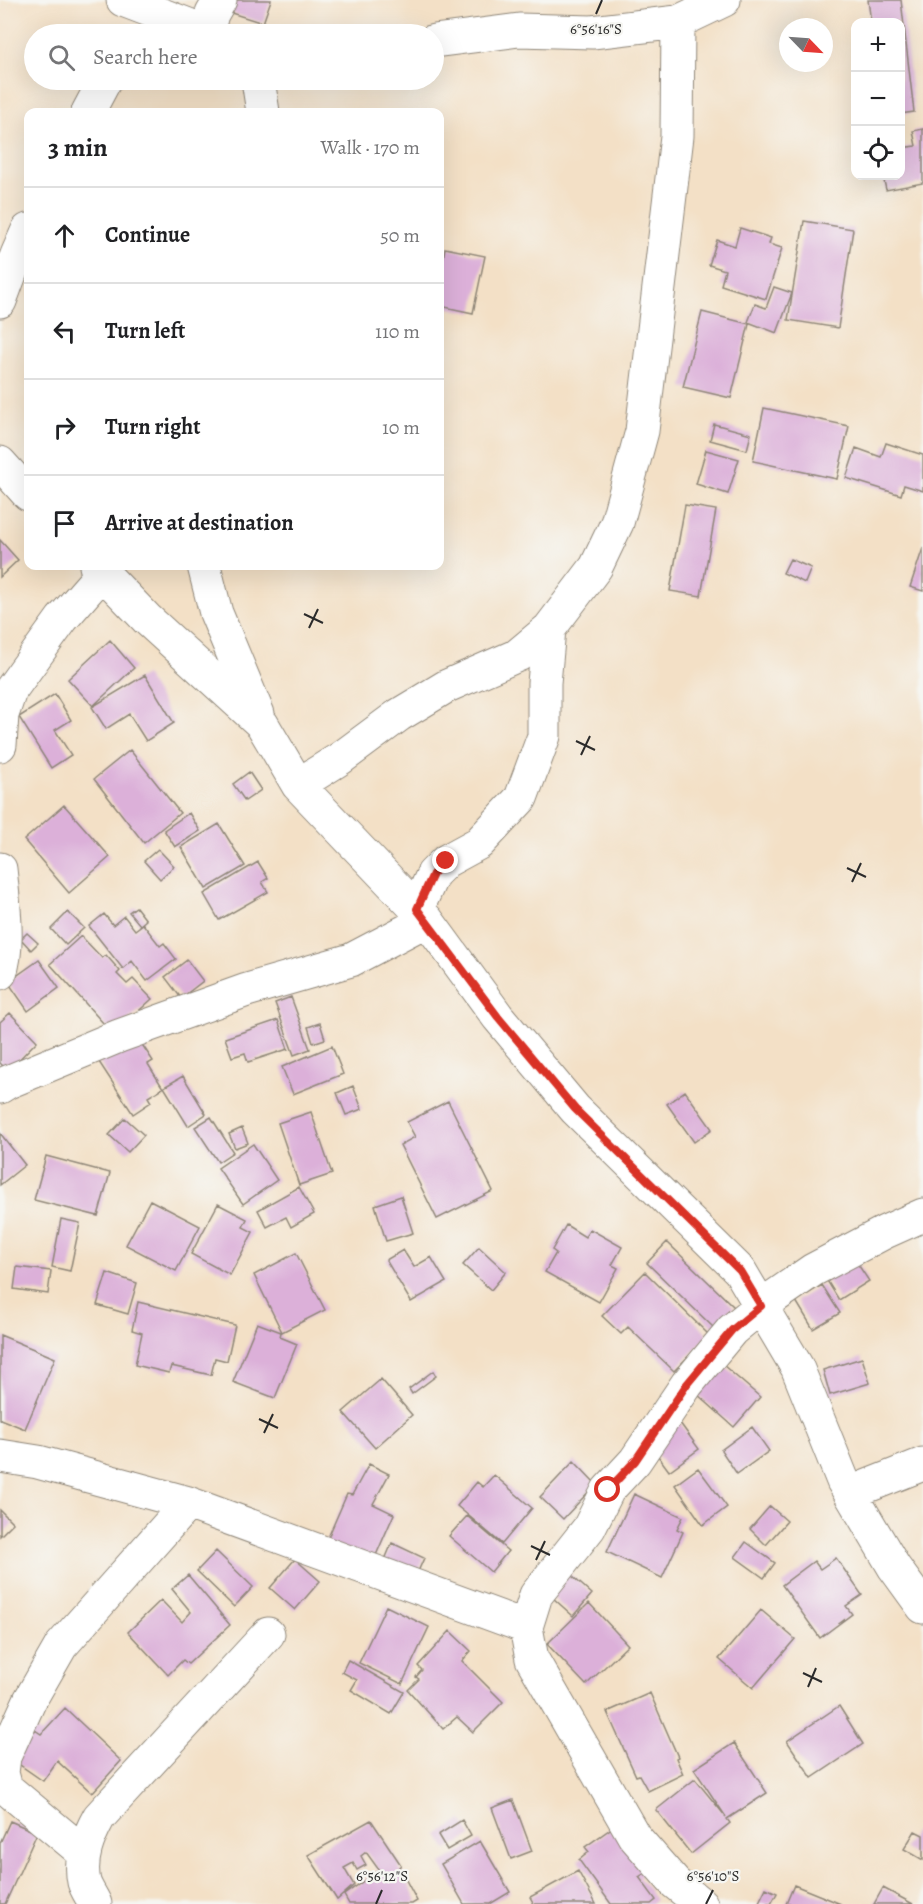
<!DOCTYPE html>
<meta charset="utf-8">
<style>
:root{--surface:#fff;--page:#f6f6f6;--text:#202124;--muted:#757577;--line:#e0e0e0}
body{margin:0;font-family:Alegreya,serif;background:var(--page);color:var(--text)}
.controls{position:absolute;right:18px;top:18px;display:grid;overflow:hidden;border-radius:12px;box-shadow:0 6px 24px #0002}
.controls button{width:54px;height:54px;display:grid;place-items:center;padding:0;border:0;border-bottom:2px solid var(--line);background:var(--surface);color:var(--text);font:30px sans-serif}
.compass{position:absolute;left:779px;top:18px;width:54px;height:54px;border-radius:50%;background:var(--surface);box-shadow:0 6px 24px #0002;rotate:115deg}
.stop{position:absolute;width:18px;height:18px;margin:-14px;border:4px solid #d93025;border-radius:50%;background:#fff}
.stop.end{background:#d93025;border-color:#fff;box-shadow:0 2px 6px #0008}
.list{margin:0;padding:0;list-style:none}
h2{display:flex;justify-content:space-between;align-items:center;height:78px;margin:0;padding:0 24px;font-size:26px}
h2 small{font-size:20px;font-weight:400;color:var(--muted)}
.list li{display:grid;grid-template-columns:39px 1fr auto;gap:18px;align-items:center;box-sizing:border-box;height:96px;padding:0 24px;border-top:2px solid var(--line)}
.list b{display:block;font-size:22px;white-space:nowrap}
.list em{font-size:20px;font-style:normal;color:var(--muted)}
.icon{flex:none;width:33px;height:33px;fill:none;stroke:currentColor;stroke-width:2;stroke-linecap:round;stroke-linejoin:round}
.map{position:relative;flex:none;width:923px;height:1904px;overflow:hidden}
.search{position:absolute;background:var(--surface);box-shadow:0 6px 24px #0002;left:24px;top:24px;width:420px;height:66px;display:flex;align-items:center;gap:15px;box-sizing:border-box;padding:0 21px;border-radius:33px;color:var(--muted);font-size:22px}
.panel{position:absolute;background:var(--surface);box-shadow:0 6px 24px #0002;left:24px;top:108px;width:420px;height:462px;border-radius:12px}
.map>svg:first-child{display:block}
.building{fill:#dcb0d9}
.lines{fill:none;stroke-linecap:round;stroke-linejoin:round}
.minor-casing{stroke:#8f8678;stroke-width:35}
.minor{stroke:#fff;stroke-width:33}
.route{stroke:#d93025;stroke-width:8}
.ticks{fill:none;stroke:#2b2b2b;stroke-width:2}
.ticks-label{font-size:15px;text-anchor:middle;fill:#2b2b2b;stroke:#f6f6f2;stroke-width:4.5;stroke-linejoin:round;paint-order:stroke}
</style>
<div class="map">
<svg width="923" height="1904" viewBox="0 0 923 1904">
<rect width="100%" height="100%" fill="#f6f6f2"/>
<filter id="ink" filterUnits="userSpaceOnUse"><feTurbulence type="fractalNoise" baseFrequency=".0167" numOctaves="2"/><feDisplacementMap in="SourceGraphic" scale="12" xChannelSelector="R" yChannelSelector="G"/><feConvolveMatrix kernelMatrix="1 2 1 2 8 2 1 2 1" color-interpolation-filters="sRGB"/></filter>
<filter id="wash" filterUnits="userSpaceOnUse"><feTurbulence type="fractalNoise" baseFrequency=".008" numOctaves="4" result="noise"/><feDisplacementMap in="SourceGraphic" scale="24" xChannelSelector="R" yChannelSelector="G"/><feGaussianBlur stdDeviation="1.35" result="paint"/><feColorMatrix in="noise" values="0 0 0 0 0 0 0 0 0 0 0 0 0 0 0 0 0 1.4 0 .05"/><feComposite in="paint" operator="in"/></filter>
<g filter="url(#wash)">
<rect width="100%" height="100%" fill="#f3e0c6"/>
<g id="blocks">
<path class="building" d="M231 0H271L263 23 228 12Z
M868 0H901L914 112 900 114V22H871Z
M923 129V183L886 190 883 176H900V148L916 146 913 131Z
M804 221 853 229 838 328 788 320Z
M740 228 771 238 769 244 782 248 766 299 721 285 725 270 709 265 717 240 735 246Z
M445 248 485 256 473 313 440 306V277Z
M774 287 792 293 777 333 748 322 755 304 766 308Z
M702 312 749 324 731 398 683 387Z
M764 408 849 426 837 479 753 461Z
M714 424 751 434 747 450 710 440Z
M886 443 923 455V491L904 485 901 495 846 478 856 448 881 457Z
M706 450 739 459 728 494 696 484Z
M685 505 716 510 701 596 670 591Z
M0 540 18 560 0 577Z
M923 548V591L910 587Z
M790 559 811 568 805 583 783 573Z
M110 640 134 668 93 706 68 679Z
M145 675 174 723 146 741 129 714 106 729 92 707Z
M55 694 71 720 55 730 71 755 51 768 19 717Z
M130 750 180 813 144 843 94 779Z
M249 772 261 790 245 801 233 784Z
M64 805 110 857 69 893 24 840Z
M189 813 200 831 175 847 164 830Z
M219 824 245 866 206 889 181 847Z
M158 849 174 866 160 879 144 861Z
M258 862 268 878 262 882 268 892 219 920 204 894Z
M136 907 146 920 140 925 129 912Z
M68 912 84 928 66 945 51 929Z
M104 914 113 925 124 916 135 930 143 924 160 946 164 943 176 959 147 981 132 961 123 969 89 926Z
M27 933 38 943 31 950 21 939Z
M81 936 102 958 106 955 120 971 117 974 127 984 133 979 152 999 113 1034 50 964Z
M39 960 59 988 28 1011 8 982Z
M187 960 203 981 181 998 165 977Z
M291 997 310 1049 294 1055 275 1003Z
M10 1013 37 1041 8 1071 0 1063V1022Z
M278 1020 288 1049 248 1062 245 1053 232 1057 225 1038Z
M320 1023 325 1039 313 1043 308 1027Z
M137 1037 153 1061 148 1064 163 1088 148 1097 151 1102 133 1114 99 1062Z
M332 1046 343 1074 293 1094 282 1067Z
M183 1076 206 1114 188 1126 164 1087Z
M353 1086 362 1109 346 1115 337 1093Z
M685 1091 712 1129 694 1142 667 1104Z
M448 1101 493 1191 437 1219 400 1145 415 1137 407 1122Z
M311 1112 332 1174 299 1185 278 1123Z
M211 1117 233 1152 218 1162 195 1127Z
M125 1118 144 1135 128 1152 109 1135Z
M242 1128 248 1143 235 1148 229 1134Z
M0 1133 25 1165 0 1185Z
M253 1144 277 1180 243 1204 218 1168Z
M46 1156 110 1173 98 1216 34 1200Z
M299 1187 314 1214 291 1227 286 1217 267 1227 258 1210Z
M401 1196 413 1233 386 1241 375 1205Z
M150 1200 200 1226 176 1271 126 1245Z
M218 1204 247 1219 243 1227 253 1232 230 1275 191 1254Z
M61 1219 80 1223 70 1271 52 1267Z
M566 1225 585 1237 590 1229 622 1247 612 1265 618 1268 599 1302 545 1272 556 1253 552 1250Z
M667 1242 734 1307 713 1327 647 1263Z
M479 1247 506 1272 491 1290 463 1265Z
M403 1250 414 1267 431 1257 446 1282 411 1302 386 1260Z
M296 1253 325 1310 282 1332 254 1275Z
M855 1260 869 1281 839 1300 826 1279Z
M17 1267 51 1271 48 1294 14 1289Z
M645 1272 709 1335 674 1371 628 1327 621 1334 602 1316Z
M107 1273 137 1283 128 1314 97 1305Z
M822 1285 840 1313 813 1329 796 1301Z
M138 1302 235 1325 227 1361 215 1358 211 1375 171 1366 169 1373 135 1365 142 1333 132 1330Z
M257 1323 281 1332 280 1337 297 1344 275 1398 233 1382Z
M0 1335 55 1358 25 1429 0 1419Z
M862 1358 870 1383 830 1395 823 1370Z
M723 1365 760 1397 734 1427 697 1394Z
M433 1371 436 1376 412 1394 409 1389Z
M381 1379 412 1415 375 1448 343 1412Z
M680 1423 699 1449 669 1471 650 1445Z
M752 1427 769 1451 737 1474 721 1450Z
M574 1461 596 1484 563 1519 540 1497Z
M369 1464 389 1474 373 1504 394 1514 370 1569 323 1549 347 1494 352 1495Z
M698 1468 727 1507 703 1525 675 1485Z
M494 1475 532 1508 502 1544 457 1506 477 1482 483 1487Z
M634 1494 683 1517 677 1529 683 1532 662 1578 607 1552Z
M770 1506 787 1521 766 1545 750 1529Z
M0 1510 13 1523 0 1536Z
M467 1516 508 1551 491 1572 449 1536Z
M746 1542 775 1563 764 1578 735 1557Z
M392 1543 424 1558 416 1576 384 1562Z
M216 1551 253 1587 234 1607 197 1571Z
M836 1558 862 1595 846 1606 852 1614 820 1638 782 1585 814 1561 820 1569Z
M295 1559 320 1581 295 1610 270 1588Z
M562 1567 592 1594 573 1616 543 1589Z
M188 1575 230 1625 188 1664 183 1660 168 1675 128 1632 161 1600 182 1622 191 1612 172 1589Z
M589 1603 628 1645 586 1685 547 1644Z
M386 1606 429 1627 402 1684 359 1663Z
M761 1610 795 1639 753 1688 719 1659Z
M450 1631 471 1651 462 1661 503 1702 473 1732 457 1717 443 1729 408 1690 419 1679 416 1677 422 1670 418 1666Z
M348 1660 404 1692 391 1714 351 1690 357 1680 342 1672Z
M650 1693 678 1757 676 1758 683 1774 648 1791 639 1775 636 1776 607 1712Z
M839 1706 863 1744 812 1778 787 1741Z
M65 1708 121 1761 92 1793 57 1761 43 1781 10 1758 32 1728 41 1734Z
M734 1743 767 1793 727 1819 730 1823 691 1854 656 1810 695 1779 726 1817 694 1769Z
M513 1800 532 1851 511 1859 492 1808Z
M371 1820 401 1865 399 1867 417 1901 412 1904H349L344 1895 379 1870 366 1852 361 1856 366 1865 357 1870 353 1863 344 1868 354 1885 337 1900 308 1855Z
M462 1820 471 1836 447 1850 438 1835Z
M10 1821 37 1833 5 1904H0V1843Z
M616 1825 648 1871 639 1877 656 1900 651 1904H611L579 1860 589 1852 585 1847Z
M915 1831 923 1835V1860L904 1849Z
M480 1841 510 1892 490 1904H464L441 1864Z
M578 1871 596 1904H534L530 1897Z
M794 1885 841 1904H786Z
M766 1888 777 1893 771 1904H758Z
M883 1888 913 1904H874Z"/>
</g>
</g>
<g filter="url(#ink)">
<use href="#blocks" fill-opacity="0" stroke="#8f8678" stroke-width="1.5"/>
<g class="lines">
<defs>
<path id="minor" d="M123 0 212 34
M207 33 212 14 220 0
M434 41 519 30 592 32 678 22 724 0
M258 80 263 112
M88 112 105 80
M0 301 17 255 28 230
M0 463 28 494
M96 566 147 619 262 724 298 785 427 920 498 1017 575 1109 740 1271 797 1367 843 1481 894 1567 923 1607
M204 566 216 613 258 714
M0 745 2 715 10 691 62 619 103 572
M298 785 341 758 399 715 447 686 518 655 549 629
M0 869C3 897 10 948 0 973
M417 909 433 874 446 861 479 843 521 798 544 736V683L549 629 596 567 617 523 642 431 677 136 678 22
M0 1087 8 1082 119 1036 247 990 351 960 427 920
M0 1456 38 1462 188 1503 526 1627
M850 1493 923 1464
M84 1853 6 1788 2 1773 4 1757 30 1700 61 1646 188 1503
M95 1904C92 1897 86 1889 84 1882 79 1859 88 1837 99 1817L268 1634
M701 1904 675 1883 634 1836 532 1659 526 1627 536 1595 589 1528 608 1490 635 1461 687 1384 732 1330 761 1306 813 1270 885 1232 923 1215"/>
</defs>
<use href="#minor" class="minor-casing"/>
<use href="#minor" class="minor"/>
</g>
</g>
<g class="lines" filter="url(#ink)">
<path class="route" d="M446 861 433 874 417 909 498 1017 575 1109 740 1271 761 1306 732 1330 687 1384 635 1461 608 1490"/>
</g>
<path class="ticks" d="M596 14 602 0M304 614 323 623M309 628 318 609M576 741 595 750M581 755 590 736M847 868 866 877M852 882 861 863M259 1419 278 1428M264 1433 273 1414M531 1546 550 1555M536 1560 545 1541M803 1673 822 1682M808 1687 816 1668M376 1904 382 1890M706 1904 713 1890"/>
<g class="ticks-label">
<text x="596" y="34">6°56'16"S</text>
<text x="382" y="1881">6°56'12"S</text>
<text x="713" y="1881">6°56'10"S</text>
</g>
</svg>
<div class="controls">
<button>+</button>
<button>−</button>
<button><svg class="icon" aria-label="locate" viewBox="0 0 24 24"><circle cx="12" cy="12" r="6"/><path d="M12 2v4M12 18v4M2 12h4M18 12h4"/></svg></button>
</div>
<svg class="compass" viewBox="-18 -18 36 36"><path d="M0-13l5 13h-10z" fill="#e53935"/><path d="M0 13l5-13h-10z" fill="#757577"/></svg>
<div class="stop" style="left:608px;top:1490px"></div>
<div class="stop end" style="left:446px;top:861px"></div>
<div class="search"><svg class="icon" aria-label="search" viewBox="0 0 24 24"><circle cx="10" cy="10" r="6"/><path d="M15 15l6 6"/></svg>Search here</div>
<section class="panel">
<h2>3 min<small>Walk · 170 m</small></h2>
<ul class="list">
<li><svg class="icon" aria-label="ahead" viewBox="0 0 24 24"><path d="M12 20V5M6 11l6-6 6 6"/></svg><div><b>Continue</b></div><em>50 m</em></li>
<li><svg class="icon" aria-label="left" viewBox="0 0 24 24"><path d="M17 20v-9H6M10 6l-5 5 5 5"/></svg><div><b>Turn left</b></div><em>110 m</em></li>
<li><svg class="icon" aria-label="right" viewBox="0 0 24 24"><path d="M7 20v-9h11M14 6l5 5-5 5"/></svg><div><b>Turn right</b></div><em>10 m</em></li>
<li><svg class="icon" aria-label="arrive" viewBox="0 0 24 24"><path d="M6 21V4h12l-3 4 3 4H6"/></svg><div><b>Arrive at destination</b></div></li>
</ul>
</section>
</div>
